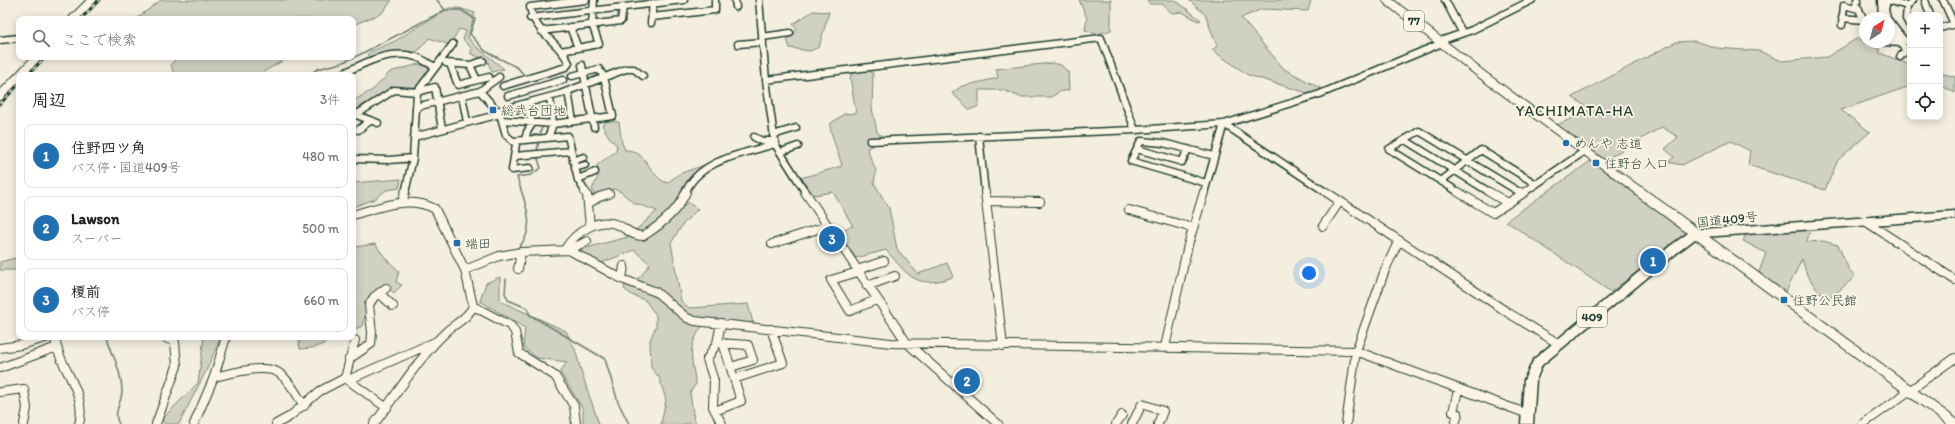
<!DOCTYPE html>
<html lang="ja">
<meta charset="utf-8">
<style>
:root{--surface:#fff;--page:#f2f2f2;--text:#202124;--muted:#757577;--line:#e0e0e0;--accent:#1f6fb2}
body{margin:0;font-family:Itim,"Klee One",sans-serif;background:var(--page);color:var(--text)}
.controls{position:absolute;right:12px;top:12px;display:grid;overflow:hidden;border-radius:8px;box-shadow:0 2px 10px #0003}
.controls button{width:36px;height:36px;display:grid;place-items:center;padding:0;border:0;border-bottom:1px solid var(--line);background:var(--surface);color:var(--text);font:20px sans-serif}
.compass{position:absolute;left:1859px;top:12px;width:36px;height:36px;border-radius:50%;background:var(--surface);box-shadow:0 2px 10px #0003;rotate:36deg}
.you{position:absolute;left:1309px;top:273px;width:14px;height:14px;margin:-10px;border:3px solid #fff;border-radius:50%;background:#1a73e8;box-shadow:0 0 0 6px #1a73e833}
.badge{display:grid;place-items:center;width:26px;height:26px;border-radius:50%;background:var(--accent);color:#fff;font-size:13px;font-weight:700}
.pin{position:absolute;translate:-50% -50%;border:2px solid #fff;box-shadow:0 1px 4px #0006}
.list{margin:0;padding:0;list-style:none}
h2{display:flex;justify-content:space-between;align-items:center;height:52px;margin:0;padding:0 16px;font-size:17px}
h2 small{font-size:13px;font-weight:400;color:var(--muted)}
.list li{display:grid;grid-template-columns:26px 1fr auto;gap:12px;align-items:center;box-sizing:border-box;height:64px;margin:0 8px 8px;padding:0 8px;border:1px solid var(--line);border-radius:8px}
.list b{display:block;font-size:15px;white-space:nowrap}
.list p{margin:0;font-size:13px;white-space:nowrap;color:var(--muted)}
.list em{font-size:13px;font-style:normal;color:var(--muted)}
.icon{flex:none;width:22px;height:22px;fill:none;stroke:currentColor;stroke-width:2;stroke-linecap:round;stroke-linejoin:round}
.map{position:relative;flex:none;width:1955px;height:424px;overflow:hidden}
.search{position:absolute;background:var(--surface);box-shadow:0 2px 10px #0003;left:16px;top:16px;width:340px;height:44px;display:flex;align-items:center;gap:10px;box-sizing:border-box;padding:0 14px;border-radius:8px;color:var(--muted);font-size:15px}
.panel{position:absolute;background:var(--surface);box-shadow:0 2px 10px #0003;left:16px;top:72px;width:340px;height:268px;border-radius:8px}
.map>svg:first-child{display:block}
.green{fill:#d0d1c2;stroke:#78877b}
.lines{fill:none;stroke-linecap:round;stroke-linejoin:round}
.stream{stroke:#6c7d72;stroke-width:1.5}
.minor-far1-casing{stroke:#1f3d34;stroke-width:9}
.minor-casing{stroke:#1f3d34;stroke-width:10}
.major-far1-casing{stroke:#1f3d34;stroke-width:10}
.major-casing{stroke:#1f3d34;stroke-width:12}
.highway-casing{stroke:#1f3d34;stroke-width:3}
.minor-far1{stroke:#fcf5e5;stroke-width:6}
.minor{stroke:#fcf5e5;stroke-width:8}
.major-far1{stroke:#fcf5e5;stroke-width:8}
.major{stroke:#fcf5e5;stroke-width:10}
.highway{fill:#fcf5e5;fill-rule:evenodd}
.rail-casing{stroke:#1f3d34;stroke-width:3}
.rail{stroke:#fcf5e5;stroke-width:1.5;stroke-dasharray:4;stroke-linecap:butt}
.poi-dot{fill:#1f6fb2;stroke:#fcf5e5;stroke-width:1.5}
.labels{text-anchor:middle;stroke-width:3.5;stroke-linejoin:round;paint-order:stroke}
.shield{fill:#fcf5e5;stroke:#617469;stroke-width:1}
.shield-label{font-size:12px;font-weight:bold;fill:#1f3d34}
.poi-label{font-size:13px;fill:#1f3d34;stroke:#fcf5e5;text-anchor:start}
.street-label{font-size:13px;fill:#1f3d34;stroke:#fcf5e5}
.quarter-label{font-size:15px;letter-spacing:1px;fill:#1f3d34;stroke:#fcf5e5}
</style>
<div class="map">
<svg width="1955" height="424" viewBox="0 0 1955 424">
<rect width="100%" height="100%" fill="#f3eede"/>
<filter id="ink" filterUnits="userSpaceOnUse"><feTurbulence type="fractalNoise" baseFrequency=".025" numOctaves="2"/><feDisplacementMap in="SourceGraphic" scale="8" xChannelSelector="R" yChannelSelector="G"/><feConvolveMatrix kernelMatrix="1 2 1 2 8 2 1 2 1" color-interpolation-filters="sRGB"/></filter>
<g filter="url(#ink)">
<path class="green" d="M161 0H392L382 13 353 25V19H136Z
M1079 0H1111V30L1098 34 1085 30 1087 18Z
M1147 0H1175L1201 20 1198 21 1182 12 1172 13 1162 4H1150Z
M1189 0H1311L1308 11 1262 9 1241 18 1284 69 1322 89 1314 95 1248 75 1212 50 1217 46 1205 14Z
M449 8H459L475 13 468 37 473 44 504 69 492 72 487 60 471 54V48L463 39 466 31 459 29 450 45 429 38 417 52H410L378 62 367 55 370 52 395 41Z
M813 11 829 12 819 47 810 51 790 48 787 39 797 30 793 24Z
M1858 38 1879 49 1880 53 1910 65V86L1841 110 1870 132 1838 160 1825 190 1748 165 1750 151 1731 141 1682 165 1668 162 1674 157 1665 149 1678 137 1662 127 1605 160 1557 125 1591 110 1572 97 1676 42 1695 41 1717 48 1759 51 1782 61 1827 57Z
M179 57H289L258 75H174L171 64Z
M1053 63 1061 65 1068 72 1069 90 1059 92 1051 97H1020L1003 90H979V106L970 110 952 93 962 86 998 78 996 69Z
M419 64 431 69 416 87 392 88 353 111V101L374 89 390 72Z
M858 65 873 73 872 108 877 132 884 137 867 149 876 171 874 183 889 208 897 249 918 274 947 263 953 277C915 290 909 276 886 250L856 258 837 231 853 226 833 192 814 195 801 178 842 166C840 157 829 131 830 124L844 114 856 113 850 77Z
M1940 73 1955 77V93L1940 85Z
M608 121 619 122 622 143 625 150C648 150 648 176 667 183L679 174 704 165 679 197 698 209 683 224 671 243 681 301 689 308 748 304 753 323 707 319C687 347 690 351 696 384L690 392 694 420 697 424H661L666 400 659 377 651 368 650 340 656 326V315L645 300 632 295 624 289 625 285 640 277 650 264 634 250 599 264 578 250 628 237 657 211 634 203 621 192 614 189 595 197 592 189 598 177 597 165 615 152 617 146 609 137 602 125Z
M1592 160 1689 231 1611 292 1506 221Z
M401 179 399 188 386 190 375 199 353 207V183Z
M1810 229 1807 242 1823 241 1838 245 1849 270 1855 277 1830 298 1818 291 1807 275 1802 259 1785 294 1758 275 1766 253 1743 241 1747 232Z
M375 244 387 260 399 271 396 282 402 285 394 293 385 285 370 299 362 326 353 330V251L355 247Z
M19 257V270H0V262Z
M500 277V301L566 331 575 349 582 374 599 424H583V409L560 372 567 362 537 358 523 347 525 328 480 301 486 283Z
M204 337H221L207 369 179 424H165L162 419 198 383Z
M304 337H333C322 347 314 348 300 349L299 342Z"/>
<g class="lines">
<path class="stream" d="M437 0 445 10
M308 75 318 69 341 63 361 54 445 10H461L475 19 470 34 485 51 518 68 525 76
M539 103 542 121
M540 136 542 126
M537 152 539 140
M517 249C539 228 524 202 517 177L531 175 541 168 537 156
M506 279 505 293 508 300 527 308 530 315 605 359 618 402 629 424
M107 337C112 355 122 372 122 391 122 403 112 413 119 424"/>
<defs>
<path id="minor-far1" d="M735 0 736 7
M759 0 766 80 775 144 806 193
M1445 0 1462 32
M1858 0 1856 4 1865 22
M1881 0 1882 18
M1887 0 1885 10 1887 18
M1888 0 1907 6
M1925 0 1930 15
M1943 0 1954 24
M530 7 586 0
M652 17 715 10V0
M530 18 684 0
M1842 18 1864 20
M1889 21 1903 39
M651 23 653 3
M1842 25 1844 5 1859 9
M1910 26 1906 19 1907 6 1913 0
M570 27 578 48
M1940 28 1955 24
M1889 30 1906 50 1900 57
M541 31 621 21 623 7
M762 37 790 33
M0 40 19 38
M1440 41 1472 30 1532 0
M1884 42 1901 43 1910 39
M738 44 763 42
M561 51 599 44 592 24 594 0
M446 63 470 65 483 61
M450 64 458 85 489 77
M470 65 477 80
M582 65 594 127
M340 75C362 64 390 48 416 57 423 59 429 64 435 67
M766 80 1101 38 1135 130
M503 86 566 67 569 63C558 40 535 34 530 7
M480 91 500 114 506 135 516 144 512 170 530 168
M568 91 573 121
M462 96 467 122
M508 96 563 80
M416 107 480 91 499 77
M497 111 560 94 626 69H634L643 76
M502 120 553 124 613 116 604 77 599 69 572 76
M378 123 356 115 394 90 417 92 435 87 442 129
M1224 124 1327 193
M358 130 370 121
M773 135 796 128
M979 136 985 193
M414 137 500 114
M754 137 762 141H775
M548 138 553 124 550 97
M525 140 527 132 532 124 527 103
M1405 140 1491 193
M513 141 568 136 578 180 586 193
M870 141 1135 130 1224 124 1320 94 1442 43
M1137 149 1182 162 1188 149
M781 152 798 146
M515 156 571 151
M353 159 389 160 413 158
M573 161 584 157
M575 168 585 165
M578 179 595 172
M1441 181 1481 150 1536 184
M1206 183 1131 161 1141 141 1163 143 1214 156
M405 193 413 158 417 92 453 44
M685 193C699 159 744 154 775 144
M1204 193 1224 124
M1460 193 1389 149 1419 131 1521 193
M1523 193 1585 151"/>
<path id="minor" d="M585 192 587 195 590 226
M805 192 907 343 998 424
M985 192 1003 346
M1326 192 1507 312 1559 344
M1458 192 1493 213 1525 192
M1489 192 1508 203
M1520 192 1522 193
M987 201 1040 202
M402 203 405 192
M588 204 599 197 609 194
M1129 210 1193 228
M353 215C379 207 409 195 435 209L465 270 473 306C469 317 455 324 447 331 418 358 398 393 374 424
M1865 221 1955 280
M1323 226 1340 201
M772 244 827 226
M565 249C575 233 598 216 618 225 627 229 632 236 643 236 661 225 678 211 686 192
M569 250 587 241
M518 269 521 252
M465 270 499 256 521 252 569 250 622 279 656 292 687 318 695 321 891 343 1356 351 1528 414
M857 270 884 261
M858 272 831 280 850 311 876 300
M622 279 624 266
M867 286 895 276
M379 293 393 306
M473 306 511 326 515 332 519 353 555 376 574 406 576 424
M721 323 717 343 707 359 714 381 713 407 722 424
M55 337C58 368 88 392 79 424
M719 343 748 345 753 360 731 367
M1165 347 1188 245 1204 192
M0 348 21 345 49 337
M349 359 371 344 372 333 369 305 374 297 386 288
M0 368 54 348
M214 377C230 374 265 363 279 373 290 381 297 395 304 406
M345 378 355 340
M734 379 783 363 771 329
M348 380 437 341
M0 392 24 389 27 408 24 424
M715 411 741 401 723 343
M156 424 177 366 175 342 163 337
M194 424 214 377 226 337
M276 424 289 417 320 391 345 378 387 408
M1116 424 1122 415
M1132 424 1142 404 1163 411 1158 424
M1346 424 1356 351 1385 270 1399 240
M1455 424 1458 414 1453 412 1458 390
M1863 424 1955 358"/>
<path id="major-far1" d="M1387 0 1481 74 1642 193
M73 19 92 0
M20 75 37 57
M0 96 19 76"/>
<path id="major" d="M1640 192 1955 424"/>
<path id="highway" d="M1955 211V219L1703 237 1695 239 1678 252 1542 365 1536 380 1533 424H1521L1524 380 1534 359 1670 246 1688 233 1703 229Z"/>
</defs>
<use href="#minor-far1" class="minor-far1-casing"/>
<use href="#minor" class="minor-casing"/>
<use href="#major-far1" class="major-far1-casing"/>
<use href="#major" class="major-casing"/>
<use href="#highway" class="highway-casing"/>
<use href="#minor-far1" class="minor-far1"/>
<use href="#minor" class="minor"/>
<use href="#major-far1" class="major-far1"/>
<use href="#major" class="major"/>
<use href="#highway" class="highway"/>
<defs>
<path id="rail" d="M81 19 99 0
M28 75 45 57
M0 104 19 84"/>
</defs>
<use href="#rail" class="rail-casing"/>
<use href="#rail" class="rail"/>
</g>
</g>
<g class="poi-dot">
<rect x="489" y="106" width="8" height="8" rx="2"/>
<circle cx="1566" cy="143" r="4"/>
<rect x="1592" y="159" width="8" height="8" rx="2"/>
<rect x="453" y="239" width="8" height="8" rx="2"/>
<rect x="1780" y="296" width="8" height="8" rx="2"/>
</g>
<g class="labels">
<g class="shield">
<rect x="1404" y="11" width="20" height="20" rx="3"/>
<rect x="1577" y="307" width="30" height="20" rx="3"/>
</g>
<g class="shield-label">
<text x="1414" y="25">77</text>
<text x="1592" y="321">409</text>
</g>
<g class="poi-label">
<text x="501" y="115">総武台団地</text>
<text x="1574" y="148">めんや 志道</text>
<text x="1604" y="168">住野台入口</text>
<text x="465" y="248">端田</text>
<text x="1792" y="305">住野公民館</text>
</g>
<g class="street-label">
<text transform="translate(1727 219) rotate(-6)" y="5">国道409号</text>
</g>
<g class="quarter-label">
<text x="1575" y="116">YACHIMATA-HA</text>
</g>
</g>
</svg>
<div class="controls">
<button>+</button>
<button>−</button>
<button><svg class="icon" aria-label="locate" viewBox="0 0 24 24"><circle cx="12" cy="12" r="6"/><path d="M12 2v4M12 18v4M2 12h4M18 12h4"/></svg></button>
</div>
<svg class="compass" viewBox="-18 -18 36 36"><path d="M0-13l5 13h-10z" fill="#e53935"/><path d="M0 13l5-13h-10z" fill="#757577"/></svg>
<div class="you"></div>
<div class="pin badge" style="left:1653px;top:261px">1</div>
<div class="pin badge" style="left:967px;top:381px">2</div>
<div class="pin badge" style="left:832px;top:239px">3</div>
<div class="search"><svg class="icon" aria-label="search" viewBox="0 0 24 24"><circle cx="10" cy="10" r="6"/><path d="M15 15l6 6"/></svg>ここで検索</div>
<section class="panel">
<h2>周辺<small>3件</small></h2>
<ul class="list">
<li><span class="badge">1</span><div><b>住野四ツ角</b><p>バス停 · 国道409号</p></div><em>480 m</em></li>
<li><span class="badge">2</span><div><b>Lawson</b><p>スーパー</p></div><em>500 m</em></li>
<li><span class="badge">3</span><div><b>榎前</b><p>バス停</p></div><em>660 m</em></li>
</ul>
</section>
</div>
